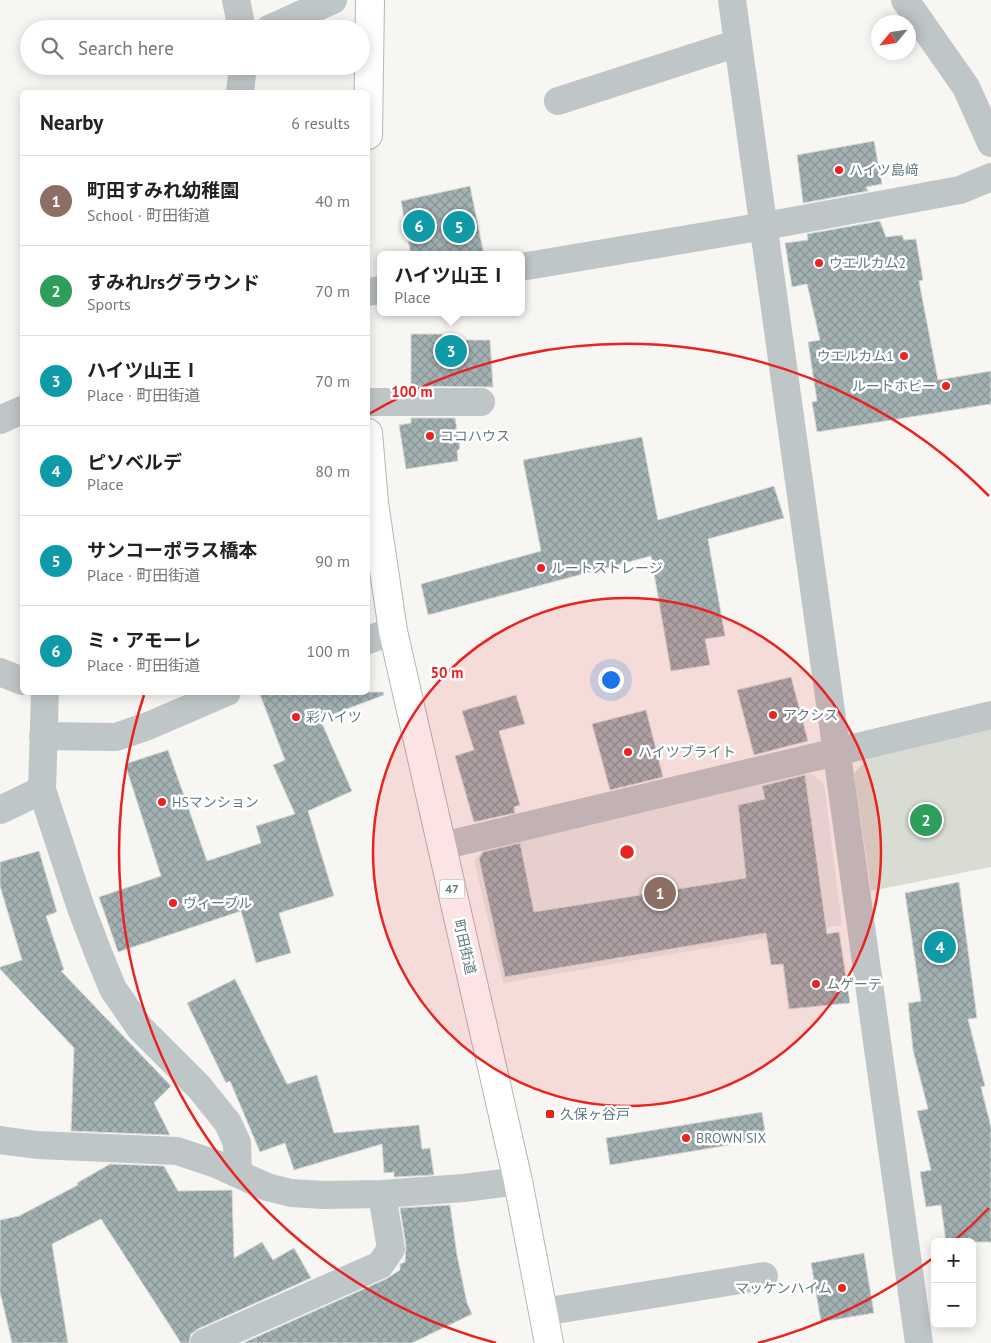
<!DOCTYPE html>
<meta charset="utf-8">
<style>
:root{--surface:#fff;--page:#f6f6f6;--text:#222;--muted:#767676;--line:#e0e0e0;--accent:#1a73e8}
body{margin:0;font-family:"PT Sans","Noto Sans JP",sans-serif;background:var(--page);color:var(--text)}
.controls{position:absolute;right:15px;bottom:15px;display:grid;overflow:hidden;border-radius:8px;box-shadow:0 2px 12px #0003}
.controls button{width:45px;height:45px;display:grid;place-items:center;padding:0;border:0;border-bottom:1px solid var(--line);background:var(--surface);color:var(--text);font:25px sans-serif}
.compass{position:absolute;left:871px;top:15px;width:45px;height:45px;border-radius:50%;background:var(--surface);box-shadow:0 2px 12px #0003;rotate:241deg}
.you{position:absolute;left:610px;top:679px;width:18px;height:18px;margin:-12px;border:4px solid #fff;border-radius:50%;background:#1a73e8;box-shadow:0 0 0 8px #1a73e833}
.badge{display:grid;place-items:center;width:32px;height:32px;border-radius:50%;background:var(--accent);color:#fff;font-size:16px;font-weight:700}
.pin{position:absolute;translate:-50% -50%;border:2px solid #fff;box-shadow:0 1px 5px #0006}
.popup{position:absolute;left:377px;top:251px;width:148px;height:65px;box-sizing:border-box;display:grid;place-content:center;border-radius:8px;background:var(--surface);filter:drop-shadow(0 1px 4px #0005);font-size:16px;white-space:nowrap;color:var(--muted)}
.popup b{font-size:19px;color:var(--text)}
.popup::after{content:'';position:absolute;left:50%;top:100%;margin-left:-10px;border:10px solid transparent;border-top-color:var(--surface)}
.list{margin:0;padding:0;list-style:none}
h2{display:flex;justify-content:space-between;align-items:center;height:65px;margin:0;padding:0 20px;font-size:21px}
h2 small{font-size:16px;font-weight:400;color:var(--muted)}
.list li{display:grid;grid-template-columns:32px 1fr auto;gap:15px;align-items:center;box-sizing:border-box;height:90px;padding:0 20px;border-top:1px solid var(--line)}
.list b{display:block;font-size:19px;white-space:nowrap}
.list p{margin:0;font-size:16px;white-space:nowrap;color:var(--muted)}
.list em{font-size:16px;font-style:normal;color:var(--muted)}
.icon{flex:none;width:28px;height:28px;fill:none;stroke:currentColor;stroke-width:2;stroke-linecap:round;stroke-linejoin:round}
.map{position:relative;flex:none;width:991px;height:1343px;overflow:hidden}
.search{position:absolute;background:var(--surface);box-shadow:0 2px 12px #0003;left:20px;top:20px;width:350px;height:55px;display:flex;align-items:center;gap:12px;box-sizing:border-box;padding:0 18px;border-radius:28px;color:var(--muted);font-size:19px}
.panel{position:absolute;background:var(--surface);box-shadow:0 2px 12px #0003;left:20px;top:90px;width:350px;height:605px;border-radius:8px}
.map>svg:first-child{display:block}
.built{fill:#e7e8e6}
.pitch{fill:#d8dcd2}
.building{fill:url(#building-cross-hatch);stroke:#d8d8d6}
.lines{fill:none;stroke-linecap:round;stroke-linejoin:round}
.major-casing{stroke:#b0b8ba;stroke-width:30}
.minor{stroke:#bfc6c8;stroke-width:28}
.major{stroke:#fff;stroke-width:28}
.ring{fill:none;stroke:#ea2220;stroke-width:2.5}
.poi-dot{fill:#ea2220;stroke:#fff;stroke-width:2}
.labels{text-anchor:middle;stroke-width:5;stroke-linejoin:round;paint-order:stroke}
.shield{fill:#fff;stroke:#90a1a5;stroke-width:1}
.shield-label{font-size:12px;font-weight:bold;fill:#60797f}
.poi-label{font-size:14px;fill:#60797f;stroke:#fff;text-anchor:start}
.street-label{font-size:14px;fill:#60797f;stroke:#fff}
.centre{fill:#ea2220;stroke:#fff;stroke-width:2.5}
.ring-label{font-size:15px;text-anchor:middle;font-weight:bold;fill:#ea2220;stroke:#fff;stroke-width:5;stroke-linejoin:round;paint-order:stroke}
</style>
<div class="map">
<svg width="991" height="1343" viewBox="0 0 991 1343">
<defs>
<pattern id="building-cross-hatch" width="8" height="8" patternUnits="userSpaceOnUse" patternTransform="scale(1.25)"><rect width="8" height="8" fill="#a3b1b3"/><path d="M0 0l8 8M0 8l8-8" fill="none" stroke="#889597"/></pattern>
</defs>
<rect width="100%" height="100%" fill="#f7f6f3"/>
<path class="built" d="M811 773 824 784 842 925 503 983 474 861 483 850Z"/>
<path class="pitch" d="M991 728V867L871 891 854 773 869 757Z"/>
<path class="building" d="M874 141 882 184 866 187 868 191 803 203 797 155Z
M470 186 484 255H411L401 201Z
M880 221 886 237 902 235 904 240 916 239 923 280 919 281 938 380 991 371V404L817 432 812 402 817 401 808 342 820 340 807 284 792 287 785 243 808 240 807 234Z
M411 334H442L444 340H490L493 387 411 386Z
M411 418H455L460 448 457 451 458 461 406 469 399 425 411 423Z
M642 437 658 520 774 486 784 518 708 539 725 636 705 639 710 665 671 671 651 556 428 615 421 584 541 551 523 460Z
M791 677 808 741 754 755 737 690Z
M259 692H383L384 695 320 719 352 791 308 811 334 896 279 913 291 953 256 963 241 911 118 952 99 897 161 876 125 764 168 750 207 861 261 843 256 826 295 814 273 765 285 760Z
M516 695 525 724 499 731 520 805 514 807 515 813 474 822 455 756 474 750 462 711Z
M646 710 663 777 610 790 592 724Z
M805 775 827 934 839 932 850 1003 789 1009 783 964 771 965 766 933 505 977 479 859 483 852 520 843 534 912 746 878 738 805 765 799 762 786Z
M39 851 57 912 46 916 64 970 61 971 171 1086 154 1103 170 1135 71 1131 74 1048 0 969V967L22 960 0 886V862Z
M959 882 977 1018 968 1019 985 1086 981 1087 991 1127V1242H946L941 1205 926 1207 920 1172 931 1170 917 1111 928 1109 913 1050 908 1003 921 1001 905 893Z
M235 979 287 1084 317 1075 334 1133 419 1125 422 1149 430 1148 434 1175 394 1177V1172L384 1173 382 1144 294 1170 285 1143 260 1152 230 1081 226 1083 187 1003Z
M762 1112 766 1139 610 1165 606 1138Z
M110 1164 164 1166 178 1191 232 1190 234 1258 262 1242 273 1260 294 1248 311 1278 198 1329 191 1334 189 1343H181L101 1219 52 1244 68 1343H12L0 1292V1220L19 1216 78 1185 77 1183Z
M450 1205 457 1255 467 1303 472 1314 412 1343H243L386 1279 400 1270V1264L405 1262 406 1246 400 1208Z
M864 1253 874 1313 821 1322 811 1263Z"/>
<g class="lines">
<defs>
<path id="major" d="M368 135 370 0
M368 433 374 503 393 631 518 1181 549 1343"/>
</defs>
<use href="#major" class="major-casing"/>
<path class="minor" d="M236 0 242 29
M732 0 919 1343
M905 0 966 87 991 143
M269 29 333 0
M240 92 243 66
M558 101 738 43
M521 267 765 226 960 190 991 177
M368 292 381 290
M368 402H481
M0 420 22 410
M368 640 393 631
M0 672 22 681
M45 692 42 790 81 908 99 955 113 989 140 1028 199 1087 228 1123 237 1143 238 1174
M43 736 116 737 148 726 227 692
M0 810 42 790
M442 846 991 715
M0 1140 37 1145 177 1151 216 1164 267 1187 291 1193 324 1195 382 1194 464 1188 518 1181
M543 1312 764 1276
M204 1343 380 1265 391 1249 382 1194"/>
<use href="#major" class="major"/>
</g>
<circle cx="627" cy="852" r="254" fill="#ea2220" fill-opacity=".12"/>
<g class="ring">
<circle cx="627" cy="852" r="254"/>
<path d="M989 1208A508 508 0 0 1 954 1241M933 1258A508 508 0 0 1 758 1343M496 1343A508 508 0 0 1 144 695M369 414A508 508 0 0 1 989 496"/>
</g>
<g class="poi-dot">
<circle cx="839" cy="170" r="5"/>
<circle cx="819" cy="263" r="5"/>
<circle cx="904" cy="356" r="5"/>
<circle cx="946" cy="386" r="5"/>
<circle cx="430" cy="436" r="5"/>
<circle cx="541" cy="568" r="5"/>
<circle cx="773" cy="715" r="5"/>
<circle cx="296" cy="717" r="5"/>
<circle cx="628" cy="752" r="5"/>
<circle cx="162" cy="802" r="5"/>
<circle cx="173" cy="903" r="5"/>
<circle cx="816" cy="984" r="5"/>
<rect x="545" y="1109" width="10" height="10" rx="2.5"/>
<circle cx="686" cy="1138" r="5"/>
<circle cx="842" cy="1288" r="5"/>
</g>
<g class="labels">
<rect class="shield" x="439.5" y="879.5" width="25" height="19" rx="4"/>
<g class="shield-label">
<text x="452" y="893">47</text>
</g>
<g class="poi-label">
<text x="849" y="175">ハイツ島﨑</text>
<text x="829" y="268">ウエルカム2</text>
<text x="894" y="361" text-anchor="end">ウエルカム1</text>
<text x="936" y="391" text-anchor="end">ルートホビー</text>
<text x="440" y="441">ココハウス</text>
<text x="551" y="573">ルートストレージ</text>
<text x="783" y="720">アクシス</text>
<text x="306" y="722">彩ハイツ</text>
<text x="638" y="757">ハイツブライト</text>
<text x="172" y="807">HSマンション</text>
<text x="183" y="908">ヴィーブル</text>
<text x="826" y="989">ムゲーテ</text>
<text x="560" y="1119">久保ヶ谷戸</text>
<text x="696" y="1143">BROWN SIX</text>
<text x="832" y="1293" text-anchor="end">マッケンハイム</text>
</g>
<g class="street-label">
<text transform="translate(465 947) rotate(77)" y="5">町田街道</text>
</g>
</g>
<circle cx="627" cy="852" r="8" class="centre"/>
<g class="ring-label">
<text x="412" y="397">100 m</text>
<text x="447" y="678">50 m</text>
</g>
</svg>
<div class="controls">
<button>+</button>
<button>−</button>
</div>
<svg class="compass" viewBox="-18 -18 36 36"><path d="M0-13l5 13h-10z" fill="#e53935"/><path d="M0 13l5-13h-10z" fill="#767676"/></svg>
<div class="you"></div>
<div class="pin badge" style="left:660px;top:893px;background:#8d6e63">1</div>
<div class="pin badge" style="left:926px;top:820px;background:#2e9e5b">2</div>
<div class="pin badge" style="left:451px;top:351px;background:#0f9aa8">3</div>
<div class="popup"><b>ハイツ山王Ⅰ</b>Place</div>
<div class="pin badge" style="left:940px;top:947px;background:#0f9aa8">4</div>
<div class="pin badge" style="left:459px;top:227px;background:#0f9aa8">5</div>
<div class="pin badge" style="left:419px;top:226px;background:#0f9aa8">6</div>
<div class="search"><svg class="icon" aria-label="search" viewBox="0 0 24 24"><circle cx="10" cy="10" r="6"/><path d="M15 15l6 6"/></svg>Search here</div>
<section class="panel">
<h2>Nearby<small>6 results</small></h2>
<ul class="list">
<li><span class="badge" style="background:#8d6e63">1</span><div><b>町田すみれ幼稚園</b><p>School · 町田街道</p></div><em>40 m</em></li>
<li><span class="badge" style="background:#2e9e5b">2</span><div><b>すみれJrsグラウンド</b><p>Sports</p></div><em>70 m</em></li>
<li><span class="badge" style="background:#0f9aa8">3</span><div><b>ハイツ山王Ⅰ</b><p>Place · 町田街道</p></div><em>70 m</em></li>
<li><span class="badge" style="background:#0f9aa8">4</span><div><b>ピソベルデ</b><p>Place</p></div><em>80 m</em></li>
<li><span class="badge" style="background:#0f9aa8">5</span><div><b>サンコーポラス橋本</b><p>Place · 町田街道</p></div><em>90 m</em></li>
<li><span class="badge" style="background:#0f9aa8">6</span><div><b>ミ・アモーレ</b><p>Place · 町田街道</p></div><em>100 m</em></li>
</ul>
</section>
</div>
